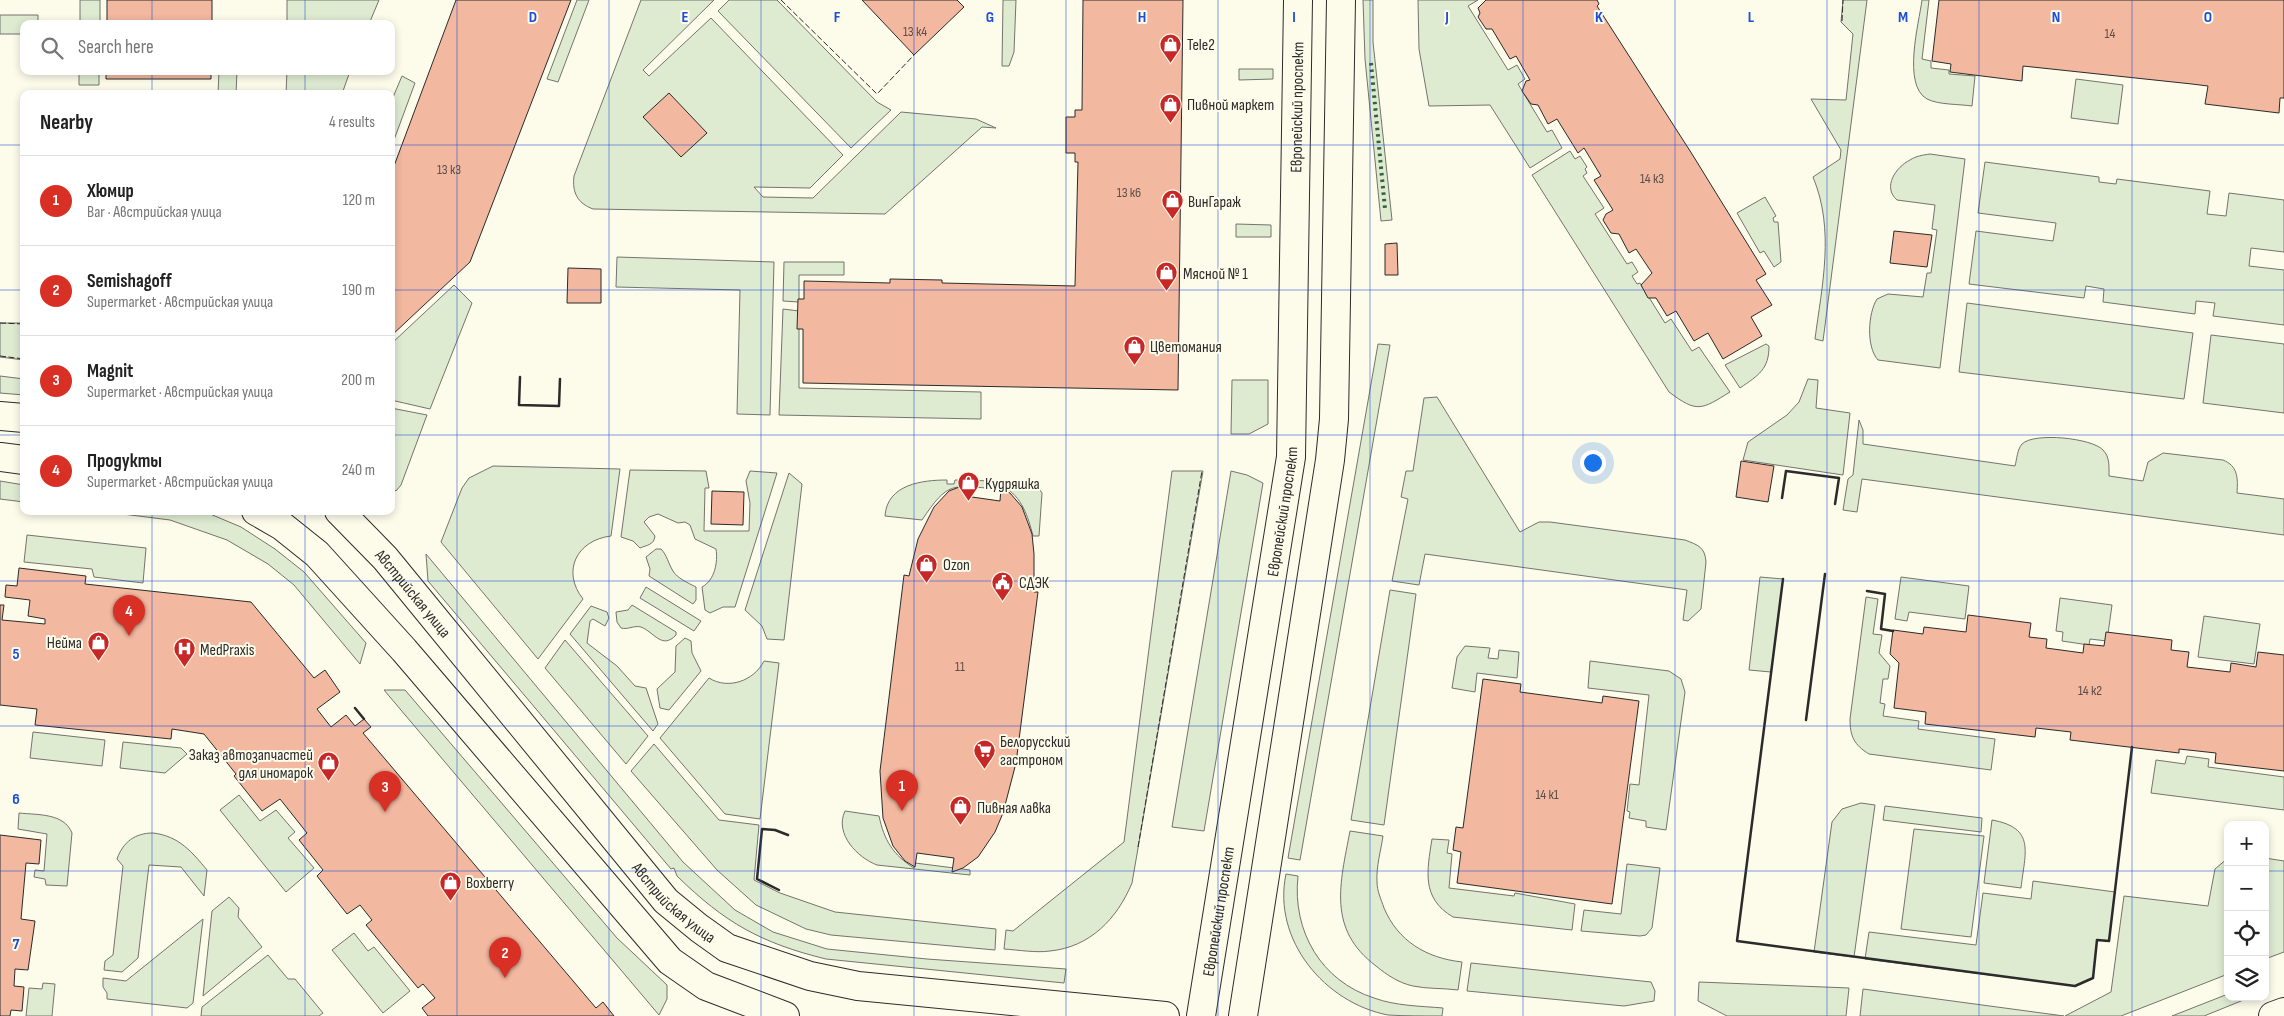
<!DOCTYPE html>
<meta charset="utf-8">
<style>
:root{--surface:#fff;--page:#f6f6f6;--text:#222;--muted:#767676;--line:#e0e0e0;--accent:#d93025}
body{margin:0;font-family:"Sofia Sans Condensed",sans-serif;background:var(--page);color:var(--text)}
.controls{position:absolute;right:15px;bottom:15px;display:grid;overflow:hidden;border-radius:10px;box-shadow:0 2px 8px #0003}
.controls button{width:45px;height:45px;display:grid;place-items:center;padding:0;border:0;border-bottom:1px solid var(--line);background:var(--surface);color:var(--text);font:25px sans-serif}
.you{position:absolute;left:1592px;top:462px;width:18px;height:18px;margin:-12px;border:4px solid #fff;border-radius:50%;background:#1a73e8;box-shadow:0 0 0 8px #1a73e833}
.badge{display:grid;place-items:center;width:32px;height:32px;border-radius:50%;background:var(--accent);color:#fff;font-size:16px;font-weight:700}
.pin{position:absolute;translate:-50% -41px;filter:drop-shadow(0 1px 2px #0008)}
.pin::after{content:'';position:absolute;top:26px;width:18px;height:15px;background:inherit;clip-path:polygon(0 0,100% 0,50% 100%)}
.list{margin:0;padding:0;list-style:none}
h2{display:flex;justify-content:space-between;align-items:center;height:65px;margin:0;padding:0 20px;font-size:21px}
h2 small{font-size:16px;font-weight:400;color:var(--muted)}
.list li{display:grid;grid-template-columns:32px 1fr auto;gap:15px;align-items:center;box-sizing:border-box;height:90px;padding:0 20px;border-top:1px solid var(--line)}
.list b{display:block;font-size:19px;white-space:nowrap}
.list p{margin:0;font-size:16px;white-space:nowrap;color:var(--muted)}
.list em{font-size:16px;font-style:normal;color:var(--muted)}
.icon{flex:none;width:28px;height:28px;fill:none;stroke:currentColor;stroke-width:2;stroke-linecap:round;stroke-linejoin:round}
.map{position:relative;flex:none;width:2284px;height:1016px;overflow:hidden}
.search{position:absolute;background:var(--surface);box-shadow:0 2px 8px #0003;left:20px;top:20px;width:375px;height:55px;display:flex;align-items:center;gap:12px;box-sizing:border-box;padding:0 18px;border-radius:10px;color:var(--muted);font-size:19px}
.panel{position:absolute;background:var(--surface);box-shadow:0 2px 8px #0003;left:20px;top:90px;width:375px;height:425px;border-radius:10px}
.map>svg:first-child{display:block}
.green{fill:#deebd1;stroke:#74746e}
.building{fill:#f2b8a0;stroke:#2b2b2b}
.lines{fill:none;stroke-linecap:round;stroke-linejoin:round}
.street-casing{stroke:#2b2b2b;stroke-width:30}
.secondary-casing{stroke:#2b2b2b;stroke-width:30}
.street{stroke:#fdfbea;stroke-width:28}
.secondary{stroke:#fdfbea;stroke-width:28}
.hedge{stroke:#34623c;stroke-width:4;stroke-dasharray:2.5 4;stroke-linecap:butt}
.fence{stroke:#2b2b2b;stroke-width:1;stroke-dasharray:6 2.5;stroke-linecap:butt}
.wall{stroke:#2b2b2b;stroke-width:2.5}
.grid{fill:none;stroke:#1d4ed8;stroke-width:1;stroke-opacity:0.55}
.labels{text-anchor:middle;stroke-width:4;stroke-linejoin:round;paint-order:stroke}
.number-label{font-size:14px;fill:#5d4e48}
.poi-label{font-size:16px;fill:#2b2b2b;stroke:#fdfbea;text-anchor:start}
.street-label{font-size:16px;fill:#2b2b2b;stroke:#fdfbea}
.grid-label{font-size:16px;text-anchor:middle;font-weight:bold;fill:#1d4ed8;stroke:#fdfbea;stroke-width:4;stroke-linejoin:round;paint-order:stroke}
</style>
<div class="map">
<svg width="2284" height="1016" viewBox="0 0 2284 1016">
<rect width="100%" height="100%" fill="#fdfbea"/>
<path class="green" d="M80 0H100V24H80Z
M287 0H379L369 24H287Z
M577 0H589L558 82 547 79Z
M641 0H714L643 70 649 76 711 18 843 155 810 188 754 187 763 197 813 198 901 112 976 119 996 128 982 127 885 214 593 209C577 203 572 192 574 176Z
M729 0H777L877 102 891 110 851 148 718 11Z
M1003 0H1016L1014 52 1009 66H1002Z
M1363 0H1373V42L1392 220 1381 221 1365 59Z
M1418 0H1478L1468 6 1508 70 1517 65 1525 79 1518 84 1547 132 1552 130 1562 148 1530 168 1490 105 1429 106 1419 49Z
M1843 0H1867L1823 341 1815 339C1822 285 1835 230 1813 177L1840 159 1841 150 1811 99 1846 100 1853 34 1841 22Z
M1922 0H1929L1922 59 1931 61V68L1949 70V74L1975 76 1972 106C1959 104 1939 105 1927 99 1902 85 1919 23 1922 0Z
M0 15H38V24H24V34H0Z
M1239 69H1273V79L1239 80Z
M79 71H99V85H79Z
M219 71H237L236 94H218Z
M287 71H350L342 94H286Z
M402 76 415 83 391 148V102Z
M2076 79 2123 85 2118 124 2071 118Z
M1570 151 1575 159 1580 156 1587 167 1585 169 1587 173 1583 176 1604 208 1595 214 1627 264 1632 262 1638 272 1632 276 1637 284 1640 283 1665 323 1671 319 1692 351 1699 347 1730 392C1701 410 1697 413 1669 392L1532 175Z
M1930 154 1965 159 1940 368 1878 360C1866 347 1868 313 1877 299L1888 294 1923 297 1927 273H1931L1937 230 1932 229 1935 205 1897 200C1882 187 1896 167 1910 160 1916 156 1923 155 1930 154Z
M1985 162 2099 177V182L2116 184 2117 179 2210 191 2207 214 2226 216 2229 193 2284 200V252L2251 248 2249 266 2284 270V325L2213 316 2215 303 2196 301 2195 314 2103 302 2104 289 2086 286 2084 298 1969 284 1976 231 2053 241 2056 223 1978 213Z
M1765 197 1776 216 1773 218 1774 222H1778L1781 262 1774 267 1764 251 1760 253 1737 213Z
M1236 224 1271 225V237H1236Z
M617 257 774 262 770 415 737 414 740 290 616 287Z
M784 262H844V275H799V302L783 301Z
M454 285 472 303 430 409 391 400V344Z
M1967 303 2193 333 2184 399 1959 372Z
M783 309 799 311V388L981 392V419L779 415Z
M0 323H24V360L0 357Z
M2211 335 2284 344V413L2203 403Z
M1378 344 1390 345 1300 860 1288 858Z
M1766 344 1769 346C1769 369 1759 375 1740 388L1725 365Z
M0 376 24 379V395L0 393Z
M1808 379 1818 380 1816 408 1850 413 1843 475 1743 460 1748 442 1787 415 1799 402Z
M1232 380H1268V424L1249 434H1231Z
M1437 397 1520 532 1539 522H1550L1685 540C1698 545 1705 547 1706 562L1701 609 1688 621 1683 620 1687 590 1425 554 1419 585 1392 581 1408 499 1401 497 1406 471H1413L1424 398Z
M391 408 427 415 401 485 396 491 391 487Z
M1859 420 1863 430V444L2015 466C2017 459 2017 450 2022 444 2034 432 2092 438 2103 450 2110 457 2109 467 2109 476L2143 481 2148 462 2163 453 2223 460C2238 466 2238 478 2237 493L2284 499V535L1862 479 1857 512 1843 510 1848 479 1853 475Z
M493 466 620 469 611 536C577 540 561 571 583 599L538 659 441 542 462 488 469 478Z
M630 470 706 471 709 488H705L704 531H749L750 503 746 481 750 471 777 473 735 607H723L710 613 705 610 702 587C715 580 718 562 716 549L695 539 690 525 685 522 678 523 658 514 649 517 644 522 655 536C654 545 647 545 640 548L633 541 621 537Z
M1172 471H1203L1132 883C1117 919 1090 947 1050 951 1036 953 1019 950 1004 949L1006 930 1013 931 1124 842Z
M1231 471 1247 475 1263 483 1204 831 1172 827Z
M789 473 802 484 784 640 767 639 762 626 745 610Z
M947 480V484H954L955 480 996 481V489C952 485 948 481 922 520L885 516C887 484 923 480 947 480Z
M0 481 24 485V502L0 499Z
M1003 481 1035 483 1042 493 1039 536H1033C1028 516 1022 497 1003 486Z
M99 511H203L241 527 275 549 304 572 366 643 360 664 294 585 268 564 227 540 170 520Z
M27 535 146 548 143 583 94 577 92 569 24 562Z
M656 549H661C667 555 668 563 673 571 677 578 688 583 696 587V600L693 604 649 576 650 569 646 557Z
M426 554 683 862 735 910 773 932 827 949 927 959 1066 969 1064 983 826 959C761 943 725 923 677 876L674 868 671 869 428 581Z
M1760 577 1783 579 1771 672 1749 670Z
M1901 577 1969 586 1965 619 1909 612 1907 621 1895 619Z
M646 587 701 621 694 631 640 598Z
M1390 590 1416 594 1384 825 1351 820Z
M1866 597 1878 599 1873 634 1882 635 1879 653 1890 666 1888 679H1883L1880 703 1885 704 1883 716 1919 721 1918 729 1995 739 1991 770 1869 754C1854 745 1850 736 1850 719Z
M2060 598 2112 605 2107 641 2090 639 2089 645 2062 641 2063 632 2056 631Z
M632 605 676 632V635C662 650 654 632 641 627 634 625 628 630 621 628L617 622 616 612 628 610Z
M591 606 607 612 609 618 605 626 593 619 590 621 587 643 617 666 635 686 646 688 658 724 653 731 570 634Z
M2204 616 2260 624 2254 664 2198 657Z
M685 638 691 641 692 653 701 671 669 710 660 708 657 689 675 672 676 646Z
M565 640 648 736 626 764 545 668Z
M1465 646 1490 648 1488 658 1498 659 1499 650 1519 652 1517 678 1477 673 1475 692 1452 688 1457 657Z
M764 661 779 663 760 819 725 814 660 738 709 678C728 690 754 681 764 661Z
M1590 661 1669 671 1681 679 1685 692 1666 830 1646 827V821L1629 818 1630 812 1627 811 1630 784 1639 785 1649 695 1588 688Z
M384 690H405L617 938 667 985V999L659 1015Z
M33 732 105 740 102 766 30 758Z
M123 742 181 748 187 754 165 773 120 768Z
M654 744 719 820 759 825 754 880 780 893 835 912 996 929 995 950 831 935 806 929 756 905 717 870 631 771Z
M2187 756 2209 759 2208 767 2284 777V810L2151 793 2156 760 2185 764Z
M239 795 260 821 276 810 295 832 288 838 314 868 286 892 220 810Z
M1861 803 1875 805 1854 957 1814 952 1832 822 1842 809Z
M1885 806 1982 818 1981 832 1883 820Z
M845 811 879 816C884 840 893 855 914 868L915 863 970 870V875L877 865C858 858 834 834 845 811Z
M19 813C38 815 64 813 72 833L67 886 46 885 45 879 34 877 35 870 44 871 47 834 18 829Z
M1992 820C2036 828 2025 852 2021 888L1984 883Z
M1914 829 1984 836 1971 937 1901 929Z
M1350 831 1383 836C1381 850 1376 867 1377 882 1377 891 1381 899 1384 908 1398 941 1426 958 1462 962L1458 990C1443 988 1427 989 1413 986 1399 983 1387 975 1376 966 1327 929 1340 884 1350 831Z
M153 833C179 836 192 852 207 870L204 896 181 867 149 865 138 958 122 972 104 970 105 961 113 955 123 866 117 859C123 842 135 833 153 833Z
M1432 839 1449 840 1447 853 1452 854 1449 888 1514 896 1515 893 1575 904 1572 930 1453 917C1421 898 1427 871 1432 839Z
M2228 858V974L2121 1016H2065L2111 992 2124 896 2208 906 2215 869Z
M2265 858 2284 861V952L2265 959Z
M1627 864 1660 868 1652 928 1646 935 1640 936 1581 931 1584 910 1621 914Z
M1286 874 1298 876C1292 931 1321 981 1374 998 1396 1006 1420 1006 1443 1008L1442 1016C1424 1016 1405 1016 1388 1015 1325 1003 1272 940 1286 874Z
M2033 881 2115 892 2109 941 2097 940 2093 978 2075 986 1865 959 1869 932 1976 945 1983 893 2031 899Z
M229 897 239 908 238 917 262 947 203 996 212 911Z
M203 919 193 1003 187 1008 107 999V993L103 987V978L126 981Z
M354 933 368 951 374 947 410 991 383 1013 332 950Z
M268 955 288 979H295L323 1013 319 1016H201L202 1007Z
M1471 963 1651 982 1655 991 1654 1001 1624 1006 1467 991Z
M1699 982 1849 988 1846 1016H1727L1698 1001Z
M43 983 55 984 52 1016H26L29 988 42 989Z
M1863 989 2064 1016H1860Z
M2228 994V997H2251L2204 1016H2172Z"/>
<path class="building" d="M107 0H212V24H107Z
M456 0H571L470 262 391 336V174Z
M862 0H957L964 7 914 55Z
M1083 0H1183L1178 390 803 383V329H797L798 299H804V281L890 283V279L942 280V283L1075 286 1078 162H1075V153H1066V117H1075V110H1082Z
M1486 0H1597L1599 4 1597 6 1692 154 1766 274 1756 280 1772 305 1751 317 1762 336 1723 359 1708 333 1694 341 1676 311 1667 316 1656 298H1648L1641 285 1652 273 1636 249 1629 253 1619 234 1611 233 1603 220 1606 214 1613 210 1594 180 1601 176 1584 148 1578 153 1557 119 1548 124 1538 105 1531 104 1522 91 1526 81 1530 80 1516 56 1510 59 1492 29H1486L1478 17 1480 13 1478 8Z
M1939 0H2284V98H2280L2279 113 2205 104 2208 86 2192 84 2023 66 2022 81 1950 72 1951 64 1932 61Z
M106 71H211V79H106Z
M669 93 707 133 681 157 643 117Z
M1894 231 1932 235 1927 267 1890 263Z
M1397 243 1398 275H1385V244Z
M568 268 601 269V303H567Z
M1741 461 1774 466 1768 502 1736 497Z
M967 484 965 496 1000 501 1001 488 1010 493 1022 507 1032 534 1034 554V592H1038L1016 763 1003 813 995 832 978 857 963 868 952 872 954 858 917 853 915 867 905 861 893 846 883 818 880 771 904 575 909 576 918 539 934 507 949 491Z
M712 491 744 492 743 525 711 524Z
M19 568 86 576 85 584 251 602 314 678 325 670 340 692 317 709 331 727 346 715 355 726 364 719 371 727 363 733 596 1008 603 1002 614 1016H428L422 1008 435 998 423 984 418 988 366 925 372 920 360 905 347 914 317 876 323 870 299 840 307 833 280 799 262 811 234 776 236 774 204 734 172 729 171 739 35 725 37 709 0 705V605H4L2 620 45 624V619L28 616 30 600 5 597 6 585 17 586Z
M1968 615 2031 623 2029 637 2047 639 2046 648 2083 653 2084 644 2104 646 2106 632 2172 640 2171 650 2189 652 2187 667 2230 672 2231 663 2256 667 2258 652 2284 655V771L2215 763 2216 753 2179 749V753L2070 740 2071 732 2036 728 2035 737 1925 724 1926 712 1894 708 1899 663 1890 654 1893 630 1923 634 1924 627 1966 632Z
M1483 679 1521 684 1520 692 1602 703 1603 696 1639 701 1612 904 1457 883 1461 852 1453 850 1456 827 1463 828Z
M0 835 41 840 39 864 26 863 21 919 35 921 28 970 15 969 14 986 24 987 22 1011 11 1010 10 1016H0Z"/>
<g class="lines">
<defs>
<g id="street">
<path d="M0 416 24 418"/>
<path d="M0 457 24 460"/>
<path d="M256 511 282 526 317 554 404 650 670 961 706 986 785 1016"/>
<path id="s1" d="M339 511 385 558 666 901 699 928 727 948 810 976 858 986 1165 1016"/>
<path d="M2273 1016 2284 1012"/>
</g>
<g id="secondary">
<path id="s2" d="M1201 1016 1291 457 1298 0"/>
<path d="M1243 1016 1330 460 1334 419 1341 0"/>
</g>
</defs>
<use href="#street" class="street-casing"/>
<use href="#secondary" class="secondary-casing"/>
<use href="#street" class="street"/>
<use href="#secondary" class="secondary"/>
<path class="hedge" d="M1371 63 1385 209"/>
<path class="fence" d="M781 0 877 94 914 55
M1842 21 1843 0
M0 323 24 324
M0 356 24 359
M1138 847 1202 471"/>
<path class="wall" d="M520 377 519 405 559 406 560 379
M1782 498 1786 471 1839 478 1835 504
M1783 579 1737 941 2075 986 2093 978 2097 940 2109 941 2132 747
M1867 591 1885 594 1881 629 1893 631
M355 708 364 719
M1806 720 1825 574
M779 890 757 879 762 829 775 830 788 835"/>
</g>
<path class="grid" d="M152 0V24M305 0V24M457 0V1016M609 0V1016M761 0V1016M914 0V1016M1066 0V1016M1218 0V1016M1370 0V1016M1523 0V1016M1675 0V1016M1827 0V1016M1979 0V1016M2132 0V1016M152 71V94M305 71V94M0 145H24M391 145H2284M0 290H24M391 290H2284M0 435H24M391 435H2284M152 511V1016M305 511V1016M0 581H2284M0 726H2284M0 871H2228M2265 871H2284"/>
<defs>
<symbol id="shop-pin" viewBox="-11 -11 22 30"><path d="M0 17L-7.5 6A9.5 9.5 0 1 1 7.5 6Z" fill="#c62828" stroke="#fdfbea"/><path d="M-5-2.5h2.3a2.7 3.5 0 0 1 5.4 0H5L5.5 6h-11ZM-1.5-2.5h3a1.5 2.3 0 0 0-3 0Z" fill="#fff"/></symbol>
<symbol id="civic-pin" viewBox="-11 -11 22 30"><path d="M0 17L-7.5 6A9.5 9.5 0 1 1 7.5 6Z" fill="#c62828" stroke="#fdfbea"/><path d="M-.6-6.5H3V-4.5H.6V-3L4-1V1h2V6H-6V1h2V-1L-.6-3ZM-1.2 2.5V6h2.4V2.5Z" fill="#fff"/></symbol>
<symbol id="hospital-pin" viewBox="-11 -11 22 30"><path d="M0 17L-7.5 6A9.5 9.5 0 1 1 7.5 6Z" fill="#c62828" stroke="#fdfbea"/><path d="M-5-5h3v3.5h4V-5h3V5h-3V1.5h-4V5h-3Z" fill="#fff"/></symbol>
<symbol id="supermarket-pin" viewBox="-11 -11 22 30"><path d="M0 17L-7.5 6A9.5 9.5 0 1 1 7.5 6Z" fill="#c62828" stroke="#fdfbea"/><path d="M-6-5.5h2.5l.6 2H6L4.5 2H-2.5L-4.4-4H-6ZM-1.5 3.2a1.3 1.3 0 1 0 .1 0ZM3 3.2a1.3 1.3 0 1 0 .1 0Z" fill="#fff"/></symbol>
</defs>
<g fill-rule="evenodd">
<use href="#shop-pin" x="1158" y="32" width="25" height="34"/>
<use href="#shop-pin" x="1158" y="92" width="25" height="34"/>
<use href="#shop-pin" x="1160" y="188" width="25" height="34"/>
<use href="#shop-pin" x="1154" y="260" width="25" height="34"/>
<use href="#shop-pin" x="1122" y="334" width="25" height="34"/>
<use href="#shop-pin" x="956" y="470" width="25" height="34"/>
<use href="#shop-pin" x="914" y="552" width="25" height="34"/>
<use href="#civic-pin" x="990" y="570" width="25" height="34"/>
<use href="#shop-pin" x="86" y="630" width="25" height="34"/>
<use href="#hospital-pin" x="172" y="636" width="25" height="34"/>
<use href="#supermarket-pin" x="972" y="738" width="25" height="34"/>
<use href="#shop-pin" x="316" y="750" width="25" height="34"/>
<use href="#shop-pin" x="948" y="794" width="25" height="34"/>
<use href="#shop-pin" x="438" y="870" width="25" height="34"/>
</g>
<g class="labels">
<g class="number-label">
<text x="915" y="36">13 к4</text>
<text x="2110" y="38">14</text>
<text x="449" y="174">13 к3</text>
<text x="1652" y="183">14 к3</text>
<text x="1129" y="197">13 к6</text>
<text x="960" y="671">11</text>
<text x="2090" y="695">14 к2</text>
<text x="1547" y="799">14 к1</text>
</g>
<g class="poi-label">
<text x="1187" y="50">Tele2</text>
<text x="1187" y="110">Пивной маркет</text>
<text x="1188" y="207">ВинГараж</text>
<text x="1183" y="279">Мясной № 1</text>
<text x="1150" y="352">Цветомания</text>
<text x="985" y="489">Кудряшка</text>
<text x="943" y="570">Ozon</text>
<text x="1019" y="588">СДЭК</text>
<text x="82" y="648" text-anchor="end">Нейма</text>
<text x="200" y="655">MedPraxis</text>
<text x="1000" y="747">Белорусский<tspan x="1000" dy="18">гастроном</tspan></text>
<text x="313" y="760" text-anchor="end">Заказ автозапчастей<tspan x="313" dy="18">для иномарок</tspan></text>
<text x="977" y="813">Пивная лавка</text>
<text x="466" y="888">Boxberry</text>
</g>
<g class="street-label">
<text dy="6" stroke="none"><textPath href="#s2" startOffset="916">Европейский проспект</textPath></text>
<text dy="6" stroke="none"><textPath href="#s2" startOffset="511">Европейский проспект</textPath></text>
<text dy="6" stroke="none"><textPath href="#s1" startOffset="111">Австрийская улица</textPath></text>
<text dy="6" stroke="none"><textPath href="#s1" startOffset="516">Австрийская улица</textPath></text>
<text dy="6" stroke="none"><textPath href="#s2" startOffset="106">Европейский проспект</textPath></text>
</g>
</g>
<g class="grid-label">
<text x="533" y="22">D</text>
<text x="685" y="22">E</text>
<text x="837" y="22">F</text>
<text x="990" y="22">G</text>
<text x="1142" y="22">H</text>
<text x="1294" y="22">I</text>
<text x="1447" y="22">J</text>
<text x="1599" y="22">K</text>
<text x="1751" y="22">L</text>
<text x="1903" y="22">M</text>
<text x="2056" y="22">N</text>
<text x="2208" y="22">O</text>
<text x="16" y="659">5</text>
<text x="16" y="804">6</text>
<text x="16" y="949">7</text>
</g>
</svg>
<div class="controls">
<button>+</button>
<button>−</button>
<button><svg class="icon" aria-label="locate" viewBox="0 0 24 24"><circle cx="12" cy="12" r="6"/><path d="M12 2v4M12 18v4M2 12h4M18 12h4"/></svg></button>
<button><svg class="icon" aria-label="layers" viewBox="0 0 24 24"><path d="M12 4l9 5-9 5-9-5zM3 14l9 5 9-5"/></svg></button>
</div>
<div class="you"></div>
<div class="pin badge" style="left:902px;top:811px">1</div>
<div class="pin badge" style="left:505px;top:978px">2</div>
<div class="pin badge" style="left:385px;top:812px">3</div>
<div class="pin badge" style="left:129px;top:636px">4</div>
<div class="search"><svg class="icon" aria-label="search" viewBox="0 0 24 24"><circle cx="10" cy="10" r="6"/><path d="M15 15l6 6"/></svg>Search here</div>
<section class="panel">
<h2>Nearby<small>4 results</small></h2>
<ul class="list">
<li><span class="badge">1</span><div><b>Хюмир</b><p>Bar · Австрийская улица</p></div><em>120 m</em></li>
<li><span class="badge">2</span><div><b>Semishagoff</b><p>Supermarket · Австрийская улица</p></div><em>190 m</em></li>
<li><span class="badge">3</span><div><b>Magnit</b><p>Supermarket · Австрийская улица</p></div><em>200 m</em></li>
<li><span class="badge">4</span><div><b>Продукты</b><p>Supermarket · Австрийская улица</p></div><em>240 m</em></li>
</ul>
</section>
</div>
